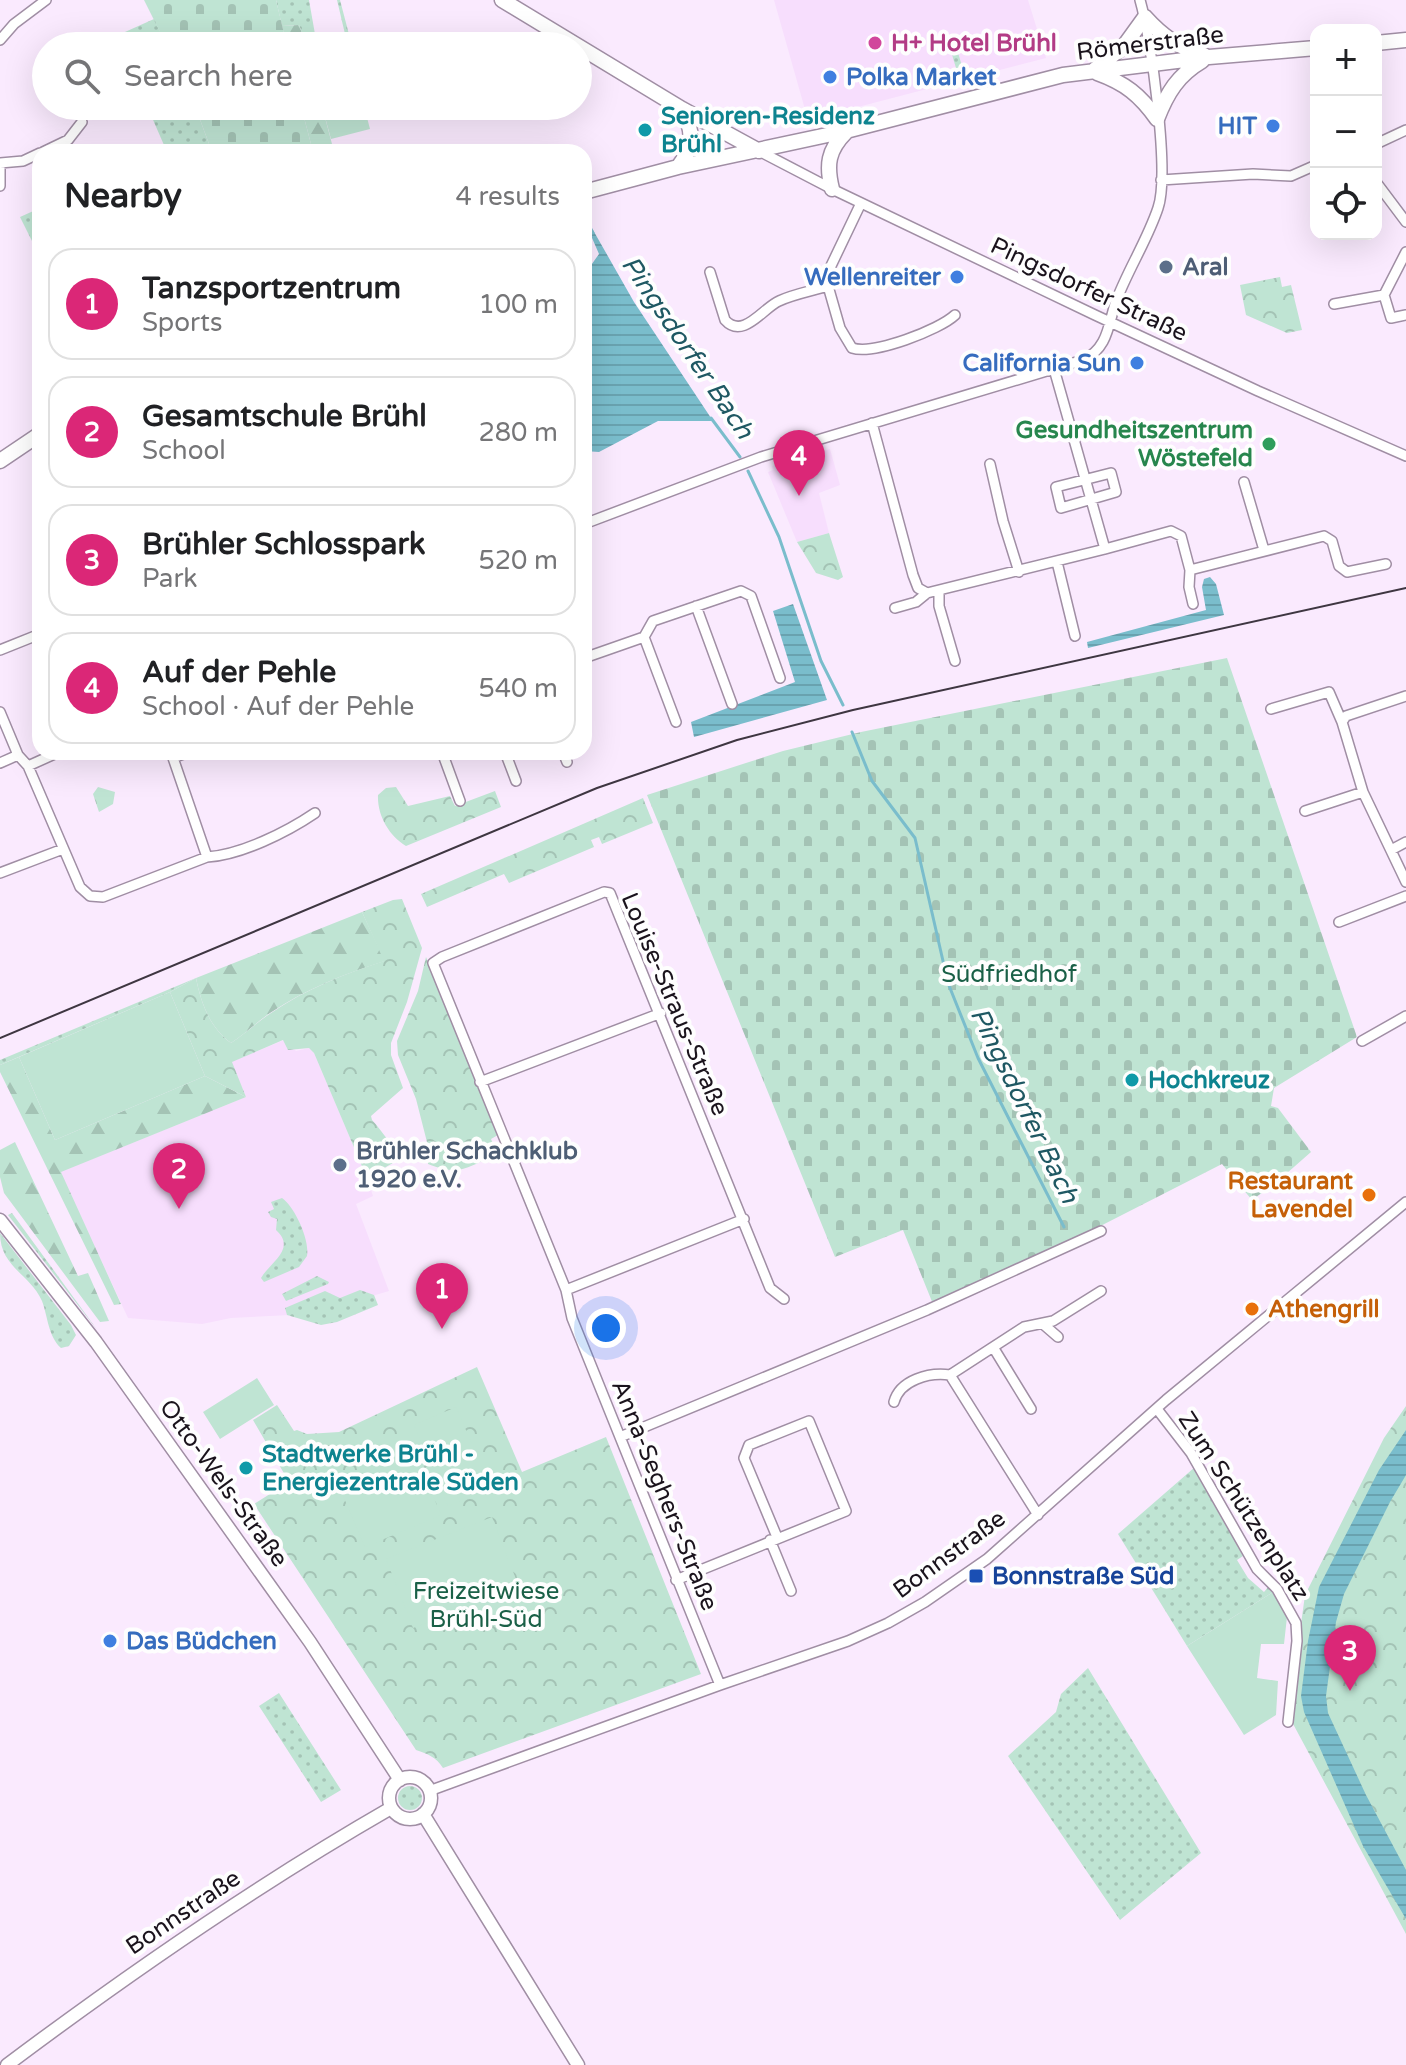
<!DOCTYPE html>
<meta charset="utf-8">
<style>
:root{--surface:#fff;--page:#f6f6f6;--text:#202124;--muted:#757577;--line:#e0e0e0;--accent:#db2777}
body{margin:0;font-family:"Varela Round",sans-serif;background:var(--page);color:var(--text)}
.controls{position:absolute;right:24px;top:24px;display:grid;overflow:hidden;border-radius:16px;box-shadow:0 8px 32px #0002}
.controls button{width:72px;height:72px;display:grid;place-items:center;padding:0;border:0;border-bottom:2px solid var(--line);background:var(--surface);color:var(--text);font:40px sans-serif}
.you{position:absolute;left:606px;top:1328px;width:28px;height:28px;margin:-20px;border:6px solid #fff;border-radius:50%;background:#1a73e8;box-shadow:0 0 0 12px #1a73e833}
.badge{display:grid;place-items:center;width:52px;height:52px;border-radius:50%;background:var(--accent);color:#fff;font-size:26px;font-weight:700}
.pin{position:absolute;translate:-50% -66px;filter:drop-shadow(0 2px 4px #0008)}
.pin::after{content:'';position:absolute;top:42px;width:28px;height:24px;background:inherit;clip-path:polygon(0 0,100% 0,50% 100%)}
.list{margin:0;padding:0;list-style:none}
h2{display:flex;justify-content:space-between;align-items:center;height:104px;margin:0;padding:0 32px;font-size:34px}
h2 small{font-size:26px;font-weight:400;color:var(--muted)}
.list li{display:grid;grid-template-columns:52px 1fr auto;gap:24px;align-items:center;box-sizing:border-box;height:112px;margin:0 16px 16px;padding:0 16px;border:2px solid var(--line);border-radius:24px}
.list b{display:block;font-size:30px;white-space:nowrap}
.list p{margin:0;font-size:26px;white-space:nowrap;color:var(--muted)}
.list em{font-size:26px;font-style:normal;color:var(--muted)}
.icon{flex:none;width:44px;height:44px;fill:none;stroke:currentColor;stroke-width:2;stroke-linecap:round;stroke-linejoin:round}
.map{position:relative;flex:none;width:1406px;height:2065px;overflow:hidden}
.search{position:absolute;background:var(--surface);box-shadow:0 8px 32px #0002;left:32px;top:32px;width:560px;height:88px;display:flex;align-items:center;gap:20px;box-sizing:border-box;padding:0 28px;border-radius:44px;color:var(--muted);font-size:30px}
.panel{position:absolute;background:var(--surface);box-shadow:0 8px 32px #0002;left:32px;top:144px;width:560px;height:616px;border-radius:24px}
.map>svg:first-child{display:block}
.built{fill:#f7defd}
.grass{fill:url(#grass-dots)}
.forest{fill:url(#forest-firs)}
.cemetery{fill:url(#cemetery-stones)}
.park{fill:url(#park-crowns)}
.pitch{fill:#bfe4d3}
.water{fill:url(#water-rules)}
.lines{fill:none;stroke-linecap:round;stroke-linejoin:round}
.stream{stroke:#7abdcc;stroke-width:3}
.minor-casing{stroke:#a08ea4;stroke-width:12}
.tertiary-casing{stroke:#a08ea4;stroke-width:15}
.secondary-casing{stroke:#a08ea4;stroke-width:17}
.minor{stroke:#fff;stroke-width:9}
.tertiary{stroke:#fff;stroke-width:12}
.secondary{stroke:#fff;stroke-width:14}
.tram{stroke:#3e3641;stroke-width:2}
.hotel-dot{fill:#d1479c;stroke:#fefefe;stroke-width:3}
.shop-dot{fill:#3f7fe0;stroke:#fefefe;stroke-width:3}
.culture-dot{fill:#0f9aa8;stroke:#fefefe;stroke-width:3}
.service-dot{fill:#5c6f8a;stroke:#fefefe;stroke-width:3}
.leisure-dot{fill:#2e9e5b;stroke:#fefefe;stroke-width:3}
.food-dot{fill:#e8710a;stroke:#fefefe;stroke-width:3}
.transit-dot{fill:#1a4fb4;stroke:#fefefe;stroke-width:3}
.labels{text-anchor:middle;stroke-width:8;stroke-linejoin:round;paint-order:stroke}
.hotel-label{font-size:24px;font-weight:bold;fill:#b23c85;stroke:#fefefe;text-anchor:start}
.street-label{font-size:24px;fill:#1a131c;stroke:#fefefe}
.shop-label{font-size:24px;font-weight:bold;fill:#366cbe;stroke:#fefefe;text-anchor:end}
.culture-label{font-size:24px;font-weight:bold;fill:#0d838f;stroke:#fefefe;text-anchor:start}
.service-label{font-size:24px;font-weight:bold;fill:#4e5e75;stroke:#fefefe;text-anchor:start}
.leisure-label{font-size:24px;font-weight:bold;fill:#27864d;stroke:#fefefe;text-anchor:end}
.park-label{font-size:24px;fill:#1a6047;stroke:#fefefe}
.food-label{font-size:24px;font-weight:bold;fill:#c56008;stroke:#fefefe;text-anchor:end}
.transit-label{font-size:24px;font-weight:bold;fill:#164399;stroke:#fefefe;text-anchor:start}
.water-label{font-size:26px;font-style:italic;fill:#1f5863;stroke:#fefefe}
</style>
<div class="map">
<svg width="1406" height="2065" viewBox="0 0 1406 2065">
<defs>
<pattern id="grass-dots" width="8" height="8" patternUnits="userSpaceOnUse" patternTransform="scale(2)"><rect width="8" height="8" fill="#bfe4d3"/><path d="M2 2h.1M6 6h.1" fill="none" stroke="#a4c3b5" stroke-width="1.8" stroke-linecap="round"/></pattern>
<pattern id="forest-firs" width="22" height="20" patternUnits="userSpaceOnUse" patternTransform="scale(2)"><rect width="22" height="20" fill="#bfe4d3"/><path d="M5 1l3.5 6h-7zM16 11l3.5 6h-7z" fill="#a4c3b5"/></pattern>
<pattern id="cemetery-stones" width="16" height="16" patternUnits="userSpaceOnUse" patternTransform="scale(2)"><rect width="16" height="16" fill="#bfe4d3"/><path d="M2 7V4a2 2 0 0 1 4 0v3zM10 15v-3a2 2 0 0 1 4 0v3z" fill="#a4c3b5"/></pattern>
<pattern id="park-crowns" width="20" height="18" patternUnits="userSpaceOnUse" patternTransform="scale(2)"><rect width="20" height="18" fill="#bfe4d3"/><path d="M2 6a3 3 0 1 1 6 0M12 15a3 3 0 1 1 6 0" fill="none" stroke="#a4c3b5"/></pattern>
<pattern id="water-rules" width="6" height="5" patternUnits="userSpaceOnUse" patternTransform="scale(2)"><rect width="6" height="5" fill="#7abdcc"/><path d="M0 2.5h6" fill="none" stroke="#69a2af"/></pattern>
</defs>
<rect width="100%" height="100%" fill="#faeafe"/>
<path class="built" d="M774 0H1028L1046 58 808 120Z
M830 449 840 485 819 493 829 533 797 542 768 472 773 470 772 466 794 459 793 456 802 453 804 457Z
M284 1040 296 1051 309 1048 314 1053 367 1178 373 1196 356 1204 389 1291 311 1314 231 1318 202 1324 128 1318 60 1172 246 1097 231 1062Z"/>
<path class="grass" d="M276 0H309L316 40 345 34 337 0H340L352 46H349L346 39 320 46H307L299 25 282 26Z
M154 19 167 46H121L116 36Z
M953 36 965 76 959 78 947 38Z
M147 106H195L212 152H167Z
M40 208V257L20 217Z
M196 978 170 992 0 1065V1060Z
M282 1198C293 1205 310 1238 307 1256L299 1267 264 1282 261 1278C270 1262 297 1249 276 1230L277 1219 271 1217 268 1212 274 1209 271 1202Z
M12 1213 98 1331 8 1215Z
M0 1233 71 1325 76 1335 69 1346 61 1348C48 1336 48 1317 42 1301 30 1274 0 1267 0 1233Z
M317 1276 329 1282 328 1284 286 1301 282 1294Z
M360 1290 374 1295 378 1305 337 1322 321 1325 287 1315 285 1308 325 1291 340 1298Z
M1195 1467 1243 1556 1237 1560 1248 1578 1264 1592 1269 1586 1273 1592 1187 1646 1118 1534Z
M1088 1668 1201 1853 1120 1920 1008 1756 1056 1712 1061 1694Z
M279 1693 341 1790 321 1802 259 1706Z
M398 1798a12 12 0 1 1 24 0a12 12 0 1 1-24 0Z"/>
<path class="forest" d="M299 25 307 46H287L282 26Z
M301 106H322L332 144 323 147 311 144Z
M362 912 385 961C344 974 306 989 270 1013 257 1022 245 1034 231 1043 210 1028 201 1003 196 978Z
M19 1057 55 1140 205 1076 246 1097 61 1172 121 1304 114 1305 0 1072V1065Z
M15 1142 78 1276 88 1273 109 1321 100 1322 4 1193 0 1177V1150Z"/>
<path class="cemetery" d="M144 0H276L287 46H167Z
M195 106H301L311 144 323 147V152H212Z
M1227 658 1357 1037 1274 1088 1271 1106 1278 1108 1311 1152 1278 1181 1252 1200 1222 1164 1071 1241 933 1304 903 1230 835 1257 647 795 783 751 861 732Z"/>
<path class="park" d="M1280 277 1282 287 1291 285 1302 330 1287 333 1246 315 1240 285Z
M829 533 843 577 838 580 816 573 797 542Z
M98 787 115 792 113 804 99 812 93 794Z
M396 787 408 806 450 796 455 806 495 791 501 807 406 846C389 836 377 815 378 795L386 788Z
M643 798 653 823 602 844 599 837 591 840 594 847 509 883 504 874 427 907 421 894Z
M402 899 422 948 407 1002 391 1043V1055L403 1088 371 1116 372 1120C384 1133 390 1146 405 1156L367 1178 314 1053 309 1048 288 1050 283 1040 232 1062 246 1097 205 1076 170 992 196 978C201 1003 210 1028 231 1043 245 1034 257 1022 271 1013 306 989 344 974 384 961L362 912 393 900Z
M426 957 498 1135 491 1139 497 1154C467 1167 461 1177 428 1164V1146L416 1099 398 1055 397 1041 418 991Z
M477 1367 522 1472 606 1437 701 1674 443 1768C436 1757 428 1754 416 1750L254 1504 289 1482 253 1420 277 1405 294 1431 297 1430 307 1434 339 1432Z
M1406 1406V1934L1292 1722 1296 1660 1305 1595 1384 1438Z"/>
<path class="pitch" d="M322 106H364L370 129 331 139Z
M170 992 205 1076 55 1140 19 1057Z
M257 1378 274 1405 220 1439 203 1412Z
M456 1407 491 1488 448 1506 414 1425Z
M415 1452 441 1515 365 1547 338 1484Z
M492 1517 519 1587 413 1628 386 1559Z
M1273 1592 1287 1617 1284 1644H1261L1257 1678 1278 1681 1276 1715 1244 1735 1187 1646Z"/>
<path class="water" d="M593 230 634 302 713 421H658L599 452 584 451V275L599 254 589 231Z
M1210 577 1216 584 1224 615 1088 648 1087 642 1206 610 1202 587 1204 579Z
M793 604 827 700 694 737 691 722 795 682 773 611Z
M1406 1430V1475L1390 1502 1344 1594 1336 1622 1326 1696 1328 1713 1366 1795 1406 1870V1919L1363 1846 1304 1712 1301 1696 1308 1641 1319 1587 1379 1470Z"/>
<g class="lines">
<path class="stream" d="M584 216 593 233
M711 418 740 457
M748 471 779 537 821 661 843 705
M852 732 872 781 915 838 948 983 978 1058 1064 1227"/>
<defs>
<path id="minor" d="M0 40 14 24 46 0
M1376 144 1406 130
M759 151 832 189 1095 315 1258 391 1406 456
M43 152 68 140 82 122
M0 163 23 161 40 153
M0 166V186
M1161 180 1253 174 1291 176 1316 165
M1376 182 1406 222
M861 203 829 270 828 286 840 328 852 348C874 355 939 330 955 315
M1406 252 1384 295 1391 318 1406 315
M710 272 725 320C743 340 763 308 779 301 794 294 812 291 828 286
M1334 304 1384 295
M1054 369 1105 549 1171 531 1181 536 1190 570 1324 536 1332 541 1339 566 1347 572 1386 564
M872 423 913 575 918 588 927 593 1105 549
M990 464 1003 521 1019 572
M1111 473 1116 492 1061 508 1056 487Z
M1244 482 1264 550
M584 524 761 457 1083 360C1107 349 1108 327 1115 304 1127 271 1147 241 1158 208 1170 173 1151 38 1140 0
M1057 562 1075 636
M1190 570 1189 587 1193 604
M939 591V606L955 661
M696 606 732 704
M895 608 916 602 927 593
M644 637 676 722
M0 650 40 634
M584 658 644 637 653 621 741 591 751 596 780 678
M1271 709 1329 692 1342 722 1363 792 1406 882
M0 712 18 755 28 766 80 887 90 896 103 897 207 857 171 752
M1342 722 1346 716 1406 696
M442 752 460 801
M505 752 516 781
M563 752 567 762
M173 758 189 752
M0 763 18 755
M28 766 59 752
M1305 811 1363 792
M1391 850 1406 842
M207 857C241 855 287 832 315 813
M0 873 63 849
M1339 922 1406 896
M1362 1041 1406 1016
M480 1082 661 1013
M566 1290 744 1219
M1043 1324 1058 1337
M993 1347 1031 1409
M950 1375 1024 1327 1053 1321 1101 1291
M894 1402C900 1380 929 1372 950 1375L1038 1515
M1157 1409 1191 1453 1257 1569 1277 1589 1296 1623 1297 1641 1288 1722
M620 1437 927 1310 1101 1231
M770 1540 791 1591
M676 1580 846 1511 809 1421 749 1445 744 1458 777 1537
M720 1685 572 1318 566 1290 433 963 442 957 604 892 610 893 770 1288 784 1299
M429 1791 720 1685 848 1641 888 1623 925 1602 987 1559 1166 1400 1406 1202"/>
<path id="tertiary" d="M0 1220 96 1342 310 1642 400 1780
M389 1798a21 21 0 1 1 42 0a21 21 0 1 1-42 0Z
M423 1814 578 2065
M7 2065C131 1972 257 1885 391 1808"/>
<path id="secondary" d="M502 0 682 109 759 151
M1376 43 1406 40
M1093 71 1124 46 1145 17C1162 36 1179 48 1204 55
M1097 73C1125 83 1140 95 1157 119
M1157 119C1167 93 1178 75 1202 61
M678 167C694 147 694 131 682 109
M832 189C826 165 828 150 846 132
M584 192 678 167 846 131 1063 75 1209 57 1316 48
M0 461 40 434"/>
</defs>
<use href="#minor" class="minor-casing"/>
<use href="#tertiary" class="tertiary-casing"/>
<use href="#secondary" class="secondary-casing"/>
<use href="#minor" class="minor"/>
<use href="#tertiary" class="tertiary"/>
<use href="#secondary" class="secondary"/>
<path class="tram" d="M0 1038 597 788 737 740 853 710 1406 588"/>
</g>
<circle class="hotel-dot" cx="875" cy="43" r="8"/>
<g class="shop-dot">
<circle cx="830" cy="77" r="8"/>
<circle cx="1273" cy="126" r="8"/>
<circle cx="957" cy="277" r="8"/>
<circle cx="1137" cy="363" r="8"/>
<circle cx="110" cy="1641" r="8"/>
</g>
<g class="culture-dot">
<circle cx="645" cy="130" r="8"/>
<circle cx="1132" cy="1080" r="8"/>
<circle cx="246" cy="1468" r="8"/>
</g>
<g class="service-dot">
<circle cx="1166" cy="267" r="8"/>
<circle cx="340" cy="1165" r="8"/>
</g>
<circle class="leisure-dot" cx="1269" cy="444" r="8"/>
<g class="food-dot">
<circle cx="1369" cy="1195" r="8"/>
<circle cx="1252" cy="1309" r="8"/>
</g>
<rect class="transit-dot" x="968" y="1568" width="16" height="16" rx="4"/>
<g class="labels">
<g class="hotel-label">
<text x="891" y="51">H+ Hotel Brühl</text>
</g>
<g class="street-label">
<text transform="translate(1150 43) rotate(-7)" y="8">Römerstraße</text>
<text transform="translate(1089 289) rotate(25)" y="8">Pingsdorfer Straße</text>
<text transform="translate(675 1004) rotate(67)" y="8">Louise-Straus-Straße</text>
<text transform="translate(224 1483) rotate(54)" y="8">Otto-Wels-Straße</text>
<text transform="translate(665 1495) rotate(68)" y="8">Anna-Seghers-Straße</text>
<text transform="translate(1244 1506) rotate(57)" y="8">Zum Schützenplatz</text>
<text transform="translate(949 1554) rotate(-36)" y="8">Bonnstraße</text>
<text transform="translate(183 1912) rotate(-34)" y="8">Bonnstraße</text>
</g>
<g class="shop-label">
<text x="846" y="85" text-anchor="start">Polka Market</text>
<text x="1257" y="134">HIT</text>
<text x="941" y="285">Wellenreiter</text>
<text x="1121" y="371">California Sun</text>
<text x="126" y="1649" text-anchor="start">Das Büdchen</text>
</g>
<g class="culture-label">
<text x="661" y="124">Senioren-Residenz<tspan x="661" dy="28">Brühl</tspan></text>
<text x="1148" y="1088">Hochkreuz</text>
<text x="262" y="1462">Stadtwerke Brühl -<tspan x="262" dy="28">Energiezentrale Süden</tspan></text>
</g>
<g class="service-label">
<text x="1182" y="275">Aral</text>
<text x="356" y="1159">Brühler Schachklub<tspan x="356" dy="28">1920 e.V.</tspan></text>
</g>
<g class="leisure-label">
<text x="1253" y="438">Gesundheitszentrum<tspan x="1253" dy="28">Wöstefeld</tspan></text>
</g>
<g class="park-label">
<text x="1009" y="982">Südfriedhof</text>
<text x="486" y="1599">Freizeitwiese<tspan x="486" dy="28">Brühl-Süd</tspan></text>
</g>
<g class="food-label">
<text x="1353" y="1189">Restaurant<tspan x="1353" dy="28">Lavendel</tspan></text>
<text x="1268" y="1317" text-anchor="start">Athengrill</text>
</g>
<g class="transit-label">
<text x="992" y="1584">Bonnstraße Süd</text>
</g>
<g class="water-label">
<text transform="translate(688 347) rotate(56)" y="9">Pingsdorfer Bach</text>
<text transform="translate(1025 1105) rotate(64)" y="9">Pingsdorfer Bach</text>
</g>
</g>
</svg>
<div class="controls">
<button>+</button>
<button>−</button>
<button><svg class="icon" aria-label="locate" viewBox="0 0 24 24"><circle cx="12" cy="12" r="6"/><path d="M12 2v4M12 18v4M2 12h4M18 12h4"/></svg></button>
</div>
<div class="you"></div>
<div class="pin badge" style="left:442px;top:1329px">1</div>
<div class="pin badge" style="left:179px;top:1209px">2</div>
<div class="pin badge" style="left:1350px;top:1691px">3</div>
<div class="pin badge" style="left:799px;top:496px">4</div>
<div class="search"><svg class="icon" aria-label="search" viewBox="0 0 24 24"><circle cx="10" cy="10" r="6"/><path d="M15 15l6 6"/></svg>Search here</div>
<section class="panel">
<h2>Nearby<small>4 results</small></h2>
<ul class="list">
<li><span class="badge">1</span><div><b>Tanzsportzentrum</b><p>Sports</p></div><em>100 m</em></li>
<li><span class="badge">2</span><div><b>Gesamtschule Brühl</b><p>School</p></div><em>280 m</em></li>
<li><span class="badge">3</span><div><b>Brühler Schlosspark</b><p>Park</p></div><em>520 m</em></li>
<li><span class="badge">4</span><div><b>Auf der Pehle</b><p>School · Auf der Pehle</p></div><em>540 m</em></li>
</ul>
</section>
</div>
